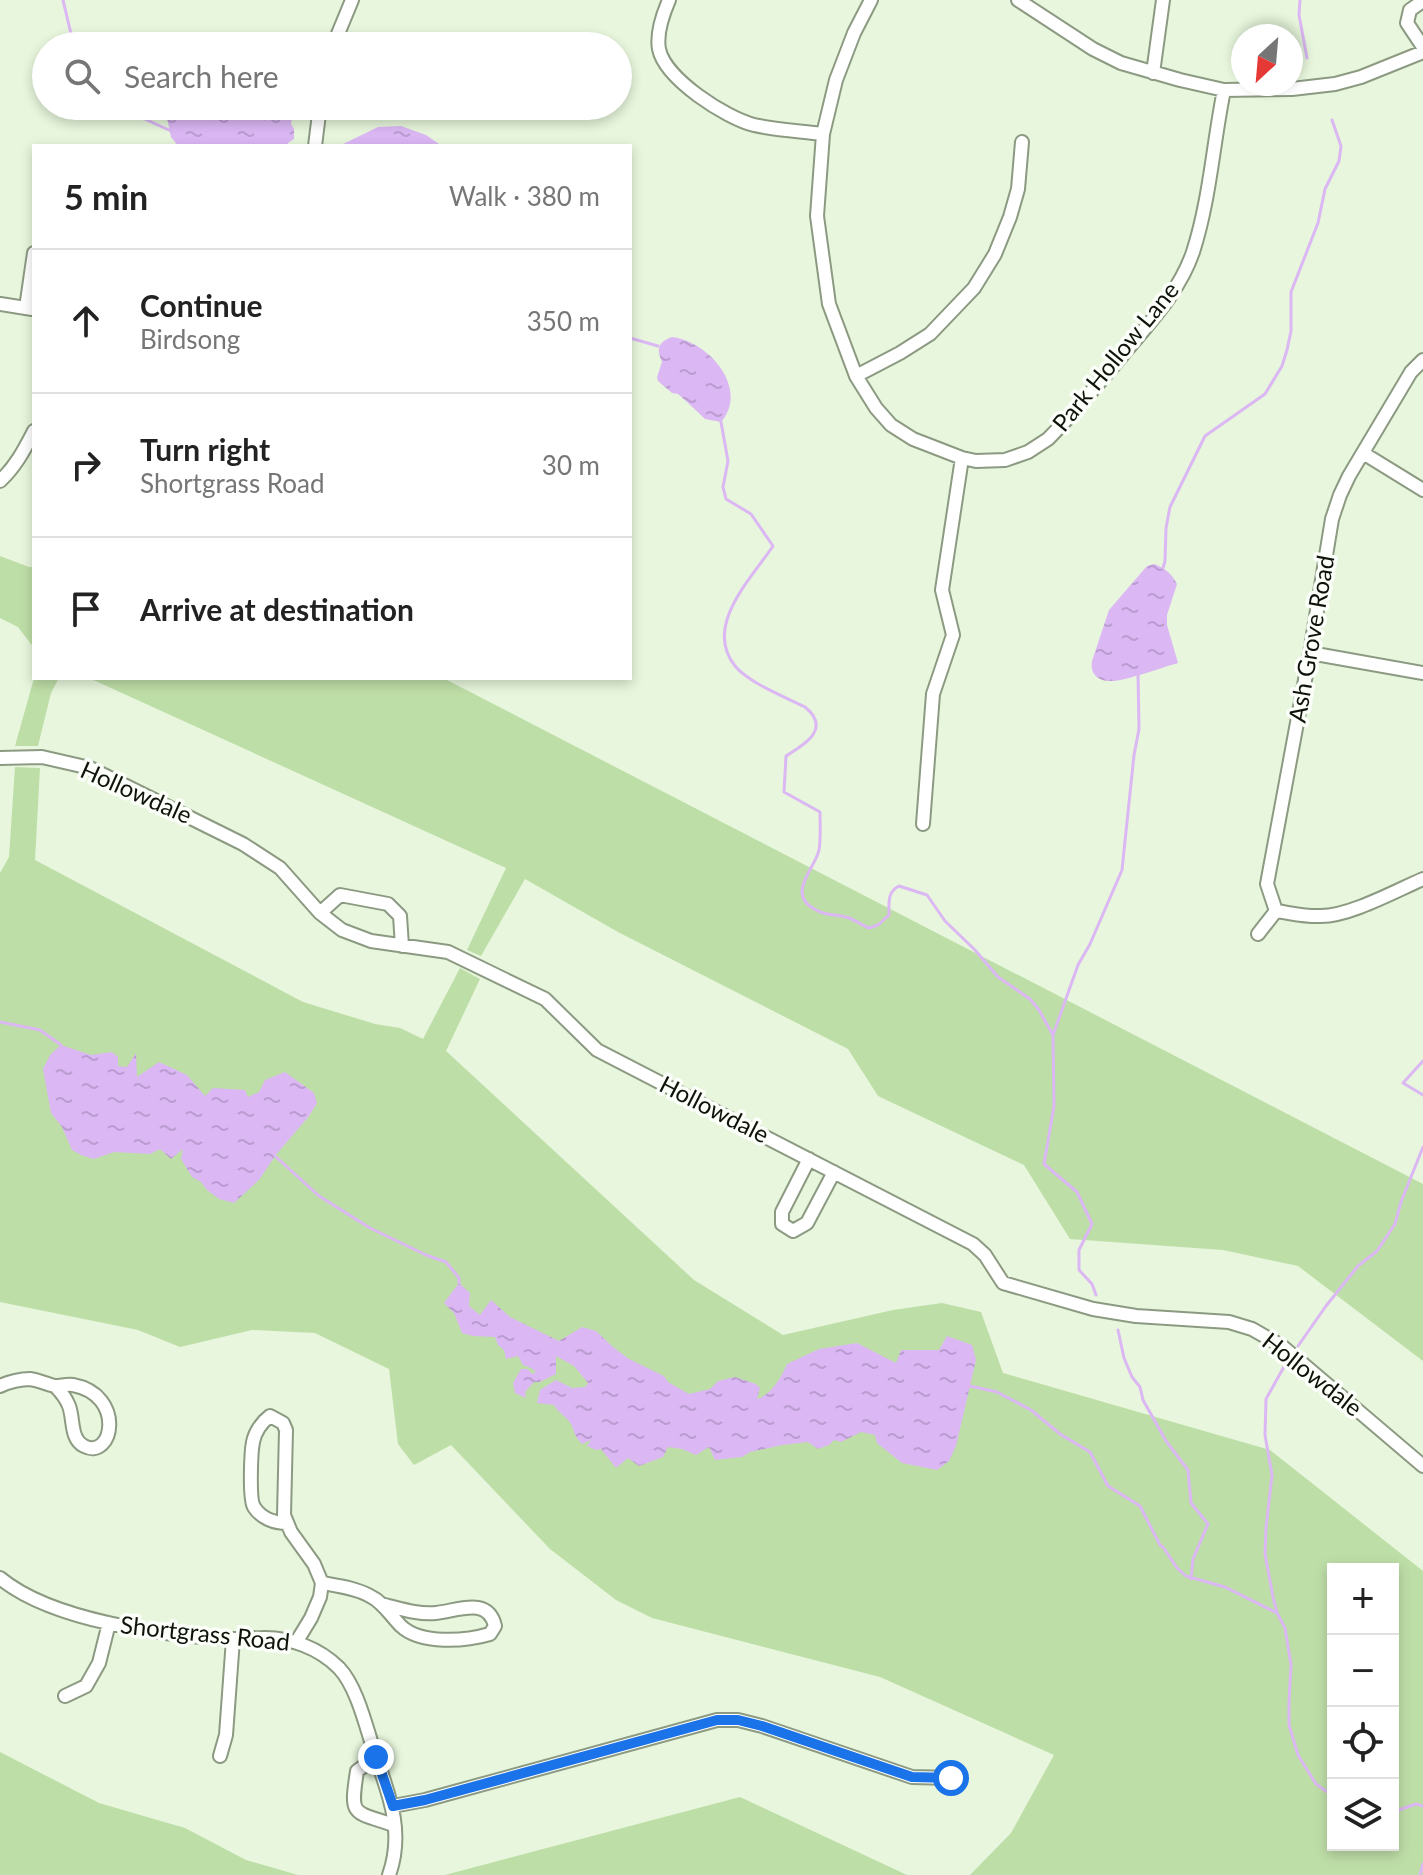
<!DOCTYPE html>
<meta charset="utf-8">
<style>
:root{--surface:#fff;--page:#f2f2f2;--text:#222;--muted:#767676;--line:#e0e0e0}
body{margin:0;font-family:Lato,sans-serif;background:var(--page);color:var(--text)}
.controls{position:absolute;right:24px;bottom:24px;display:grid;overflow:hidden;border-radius:0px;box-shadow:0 4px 12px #0003}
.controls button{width:72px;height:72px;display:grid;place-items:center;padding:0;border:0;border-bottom:2px solid var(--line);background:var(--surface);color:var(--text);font:40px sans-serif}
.compass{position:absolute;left:1231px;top:24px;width:72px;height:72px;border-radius:50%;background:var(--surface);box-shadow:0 4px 12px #0003;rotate:206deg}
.stop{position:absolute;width:24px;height:24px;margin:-18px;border:6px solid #1a73e8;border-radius:50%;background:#fff}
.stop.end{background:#1a73e8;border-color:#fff;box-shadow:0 2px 8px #0008}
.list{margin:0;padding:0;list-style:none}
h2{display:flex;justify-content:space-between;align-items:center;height:104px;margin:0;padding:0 32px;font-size:34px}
h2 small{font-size:26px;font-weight:400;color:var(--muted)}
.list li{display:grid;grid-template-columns:52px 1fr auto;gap:24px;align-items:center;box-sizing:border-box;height:144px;padding:0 32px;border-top:2px solid var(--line)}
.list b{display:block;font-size:30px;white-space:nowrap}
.list p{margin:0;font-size:26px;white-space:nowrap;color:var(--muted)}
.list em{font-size:26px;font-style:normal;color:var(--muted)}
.icon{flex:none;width:44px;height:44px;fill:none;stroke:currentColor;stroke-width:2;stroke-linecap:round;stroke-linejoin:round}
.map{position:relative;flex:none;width:1423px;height:1875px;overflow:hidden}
.search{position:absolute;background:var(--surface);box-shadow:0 4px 12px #0003;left:32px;top:32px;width:600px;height:88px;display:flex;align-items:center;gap:20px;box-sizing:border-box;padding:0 28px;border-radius:44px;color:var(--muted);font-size:30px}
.panel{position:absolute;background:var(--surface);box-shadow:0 4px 12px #0003;left:32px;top:144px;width:600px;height:536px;border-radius:0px}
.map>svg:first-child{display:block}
.grass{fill:#bedea7;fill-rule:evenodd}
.water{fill:url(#water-ripples)}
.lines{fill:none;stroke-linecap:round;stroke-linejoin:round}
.stream{stroke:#dbb7f4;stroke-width:3}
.minor-casing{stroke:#8c9a82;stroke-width:16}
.minor{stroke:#fff;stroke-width:12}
.route{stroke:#1a73e8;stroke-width:10}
.labels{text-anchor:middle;stroke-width:7;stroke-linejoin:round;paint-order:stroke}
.street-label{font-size:24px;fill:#0e130a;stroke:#fbfef9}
</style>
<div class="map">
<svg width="1423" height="1875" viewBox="0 0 1423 1875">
<defs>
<pattern id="water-ripples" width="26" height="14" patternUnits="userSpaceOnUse" patternTransform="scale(2)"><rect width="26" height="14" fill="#dbb7f4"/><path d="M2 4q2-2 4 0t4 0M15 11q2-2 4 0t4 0" fill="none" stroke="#bb9cd0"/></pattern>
</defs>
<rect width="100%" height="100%" fill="#e7f6dc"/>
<path class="grass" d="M0 556 29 567H34V648L18 627 0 618Z
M34 678H59L51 693 38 746H15Z
M89 678H443L1423 1184V1361L1298 1266 1223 1250 1070 1239 1024 1165 878 1096 848 1049 618 932 525 879 481 956 467 950 506 868Z
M15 767 40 768 35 860 303 1002 375 1024 400 1028 423 1039 460 968 480 979 446 1051 694 1280 783 1335 893 1310 942 1303 981 1312 1003 1373 1270 1450 1423 1571V1875H970L1011 1833 1054 1755 880 1677 652 1618 616 1600 550 1549 451 1445 414 1465 398 1444 389 1369 315 1333 252 1330 180 1347 138 1330 0 1302V873L9 857ZM1333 1569H1393V1845H1333Z
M0 1752 99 1803 185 1828 246 1860 298 1875H0Z
M740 1797 907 1875H445Z"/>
<path class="water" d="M152 106H294L291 124 294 129V139L288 143V146H178L171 137 165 109Z
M401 126 426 135 442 146H339L378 127Z
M672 337C708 341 750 388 721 422L705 419 686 401 678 394 672 393 658 381 657 377 662 362C656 349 658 342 672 337Z
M1154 564C1165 568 1172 574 1177 584L1167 615V625L1178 663C1163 667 1123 682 1110 681 1097 681 1090 673 1092 661L1109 610 1147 566Z
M61 1045 91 1055 112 1052 118 1057V1066L127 1067 136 1053 137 1077 159 1062 187 1075 205 1096 213 1088 245 1090 248 1097 259 1092 265 1080 285 1072 314 1093 317 1103 309 1116 275 1156 259 1180 234 1203 219 1199 207 1190 201 1182 192 1177 181 1159 183 1149 171 1159 160 1149 150 1154 114 1152 94 1159 81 1155 72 1150 62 1127 51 1113 43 1069 50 1055Z
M459 1283 470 1293 469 1306 480 1315 491 1300 510 1317 559 1341 582 1327 596 1331 613 1347 629 1359 664 1376 668 1382 689 1394 710 1389 718 1381 735 1377 756 1384 760 1388 757 1399C772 1394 781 1378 787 1364L819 1349 857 1343 896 1363 901 1350H939L947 1336 972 1345 976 1360 956 1446 949 1461 937 1470 902 1463 877 1443 875 1435 861 1432 841 1442 834 1440 829 1445 818 1449 808 1442 782 1445 750 1452 742 1457 715 1460 709 1447 696 1455 682 1449 668 1447 663 1457 639 1466 628 1458 616 1468 601 1449 596 1450 587 1446 591 1440 582 1444C575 1437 575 1434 572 1426 568 1417 558 1413 554 1405L537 1403 540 1390 556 1380 572 1388 585 1387 588 1383 574 1366 556 1356V1374L540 1382H534L525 1392 526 1398 515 1393 513 1383 521 1369H528L532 1374 536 1372 531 1368 523 1365 518 1356 506 1359 504 1350 498 1345 495 1337 473 1336 462 1333 454 1313 444 1303Z"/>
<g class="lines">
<path class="stream" d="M63 0 72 38 77 46
M1300 0 1299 15 1307 58
M125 106 136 115 171 131
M630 338 658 346
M721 422 728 461 723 487 726 499 751 514 773 546C751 579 703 626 735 666 749 683 785 697 805 707 832 729 804 745 786 756L784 792 820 812C820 824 821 838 819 850 815 869 785 894 816 910 826 916 836 914 846 917 854 919 861 925 869 928L878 925 889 915C889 903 887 892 899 886L927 895 945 921 975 950 998 977 1030 999 1039 1010 1053 1035
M1163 568 1165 561 1166 528 1170 507 1205 436 1265 394 1282 366 1287 350 1291 331V292L1318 223 1325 189 1339 161 1341 146 1332 120
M0 1022 40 1030 61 1045
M1423 1061 1403 1083 1423 1095
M275 1156 319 1196 370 1228 426 1255 446 1262 459 1278V1283
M1096 1295 1092 1284 1079 1270V1250L1092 1224 1077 1192 1044 1164 1054 1106 1053 1035 1078 965 1090 944 1122 870 1134 755 1139 729 1138 674
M1118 1330 1124 1358 1132 1377 1140 1387 1143 1400 1166 1441 1188 1470 1191 1503 1208 1524 1193 1559 1191 1579
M1298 1346 1326 1306 1358 1266 1377 1251 1395 1224 1401 1202 1423 1147
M1285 1365 1266 1399 1265 1435 1272 1475 1266 1528 1265 1554 1273 1597 1277 1613 1285 1628 1291 1665 1289 1701V1725L1298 1755 1316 1784 1333 1796
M970 1386 997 1392 1031 1410 1060 1434 1090 1452 1108 1486 1140 1506 1160 1545 1163 1547 1177 1568 1186 1576 1225 1587 1277 1613
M1393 1812 1416 1804 1423 1806
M1420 1875 1423 1864"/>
<defs>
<path id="minor" d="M669 0C663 14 656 33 659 49 665 79 726 118 754 125 776 130 800 131 823 134
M871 0 854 33 836 80 823 134 817 216 829 304 856 376 876 408 891 425 913 439 962 458 976 461 1005 460 1028 452 1048 439C1074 413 1097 385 1121 357 1148 324 1179 293 1193 252 1210 199 1213 144 1224 90
M1018 0 1093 49 1121 63 1180 80 1224 90 1292 89 1335 84 1361 77 1423 52
M1423 1 1410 10 1407 23 1423 47
M333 46 352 0
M1153 73 1163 0
M315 146 320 106
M0 304 32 309
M26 308 34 253
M856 376 900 353 930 334 974 288 995 254 1010 217 1018 189 1022 142
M1363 453 1423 490
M0 481C16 466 24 450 34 431
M1310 653 1423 673
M0 758 42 757 90 768 243 844 280 868 320 913 342 930 371 941 448 952 545 999 597 1050 973 1244 985 1255 1003 1283 1093 1309 1136 1316 1229 1322 1252 1329 1282 1346 1423 1466
M923 824 933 694 953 635 942 590 962 458
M1276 911C1291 913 1306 917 1321 916 1350 916 1395 891 1423 879
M320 913 340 895 388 904 400 916 402 946
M1258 934 1276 911 1267 884 1310 653 1332 519 1340 495 1349 476 1411 372 1423 360
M809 1159 782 1212V1224L793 1231 807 1223 834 1172
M0 1386C8 1382 21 1379 30 1379 38 1380 46 1384 55 1386 61 1386 67 1384 73 1385 126 1395 113 1461 84 1446 70 1439 74 1419 69 1406 66 1398 61 1392 55 1386
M287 1523C274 1523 261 1518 254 1507 249 1499 251 1452 253 1442 255 1432 262 1422 270 1416L283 1423 286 1430 284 1515 291 1532 314 1564 322 1583 320 1597 311 1618 297 1641
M0 1578C52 1621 165 1636 232 1639 242 1639 252 1638 262 1638 290 1637 319 1648 339 1668 358 1688 367 1731 376 1757 390 1797 404 1833 389 1875
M322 1583C338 1586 356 1588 370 1596 383 1602 391 1616 401 1626 421 1645 466 1641 490 1634L495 1626C488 1596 457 1611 436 1613 418 1615 398 1608 381 1604
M65 1696 86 1686 99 1663 109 1623
M220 1756 226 1735 233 1639
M376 1757 357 1771C350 1817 352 1811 394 1825
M393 1806 425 1800 717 1720H738L762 1726 912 1777 951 1778"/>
</defs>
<use href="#minor" class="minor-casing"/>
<use href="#minor" class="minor"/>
</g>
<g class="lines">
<path class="route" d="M376 1757 393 1806 425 1800 717 1720H738L762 1726 912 1777 951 1778"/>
</g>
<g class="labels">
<g class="street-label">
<text transform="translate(1116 357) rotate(-51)" y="8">Park Hollow Lane</text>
<text transform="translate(1312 639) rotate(-80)" y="8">Ash Grove Road</text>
<text transform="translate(136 793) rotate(24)" y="8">Hollowdale</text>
<text transform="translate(714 1110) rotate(27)" y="8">Hollowdale</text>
<text transform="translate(1312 1375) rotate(38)" y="8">Hollowdale</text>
<text transform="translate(205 1634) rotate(6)" y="8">Shortgrass Road</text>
</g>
</g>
</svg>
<div class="controls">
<button>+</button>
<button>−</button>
<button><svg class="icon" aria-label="locate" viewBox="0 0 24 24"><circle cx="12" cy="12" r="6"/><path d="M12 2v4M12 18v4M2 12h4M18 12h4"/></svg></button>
<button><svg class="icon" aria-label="layers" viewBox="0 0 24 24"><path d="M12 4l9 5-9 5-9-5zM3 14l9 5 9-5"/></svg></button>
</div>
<svg class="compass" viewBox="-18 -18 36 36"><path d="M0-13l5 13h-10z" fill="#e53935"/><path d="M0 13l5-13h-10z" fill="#767676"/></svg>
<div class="stop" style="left:951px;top:1778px"></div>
<div class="stop end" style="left:376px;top:1757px"></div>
<div class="search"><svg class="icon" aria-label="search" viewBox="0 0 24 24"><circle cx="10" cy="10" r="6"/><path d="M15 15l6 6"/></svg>Search here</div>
<section class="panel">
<h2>5 min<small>Walk · 380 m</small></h2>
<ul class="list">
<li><svg class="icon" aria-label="ahead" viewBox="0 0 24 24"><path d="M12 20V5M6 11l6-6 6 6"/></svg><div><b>Continue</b><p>Birdsong</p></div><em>350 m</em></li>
<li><svg class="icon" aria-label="right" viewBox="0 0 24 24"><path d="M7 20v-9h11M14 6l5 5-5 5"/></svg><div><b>Turn right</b><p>Shortgrass Road</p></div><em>30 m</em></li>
<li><svg class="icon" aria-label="arrive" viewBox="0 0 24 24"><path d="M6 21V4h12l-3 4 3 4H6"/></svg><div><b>Arrive at destination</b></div></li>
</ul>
</section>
</div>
